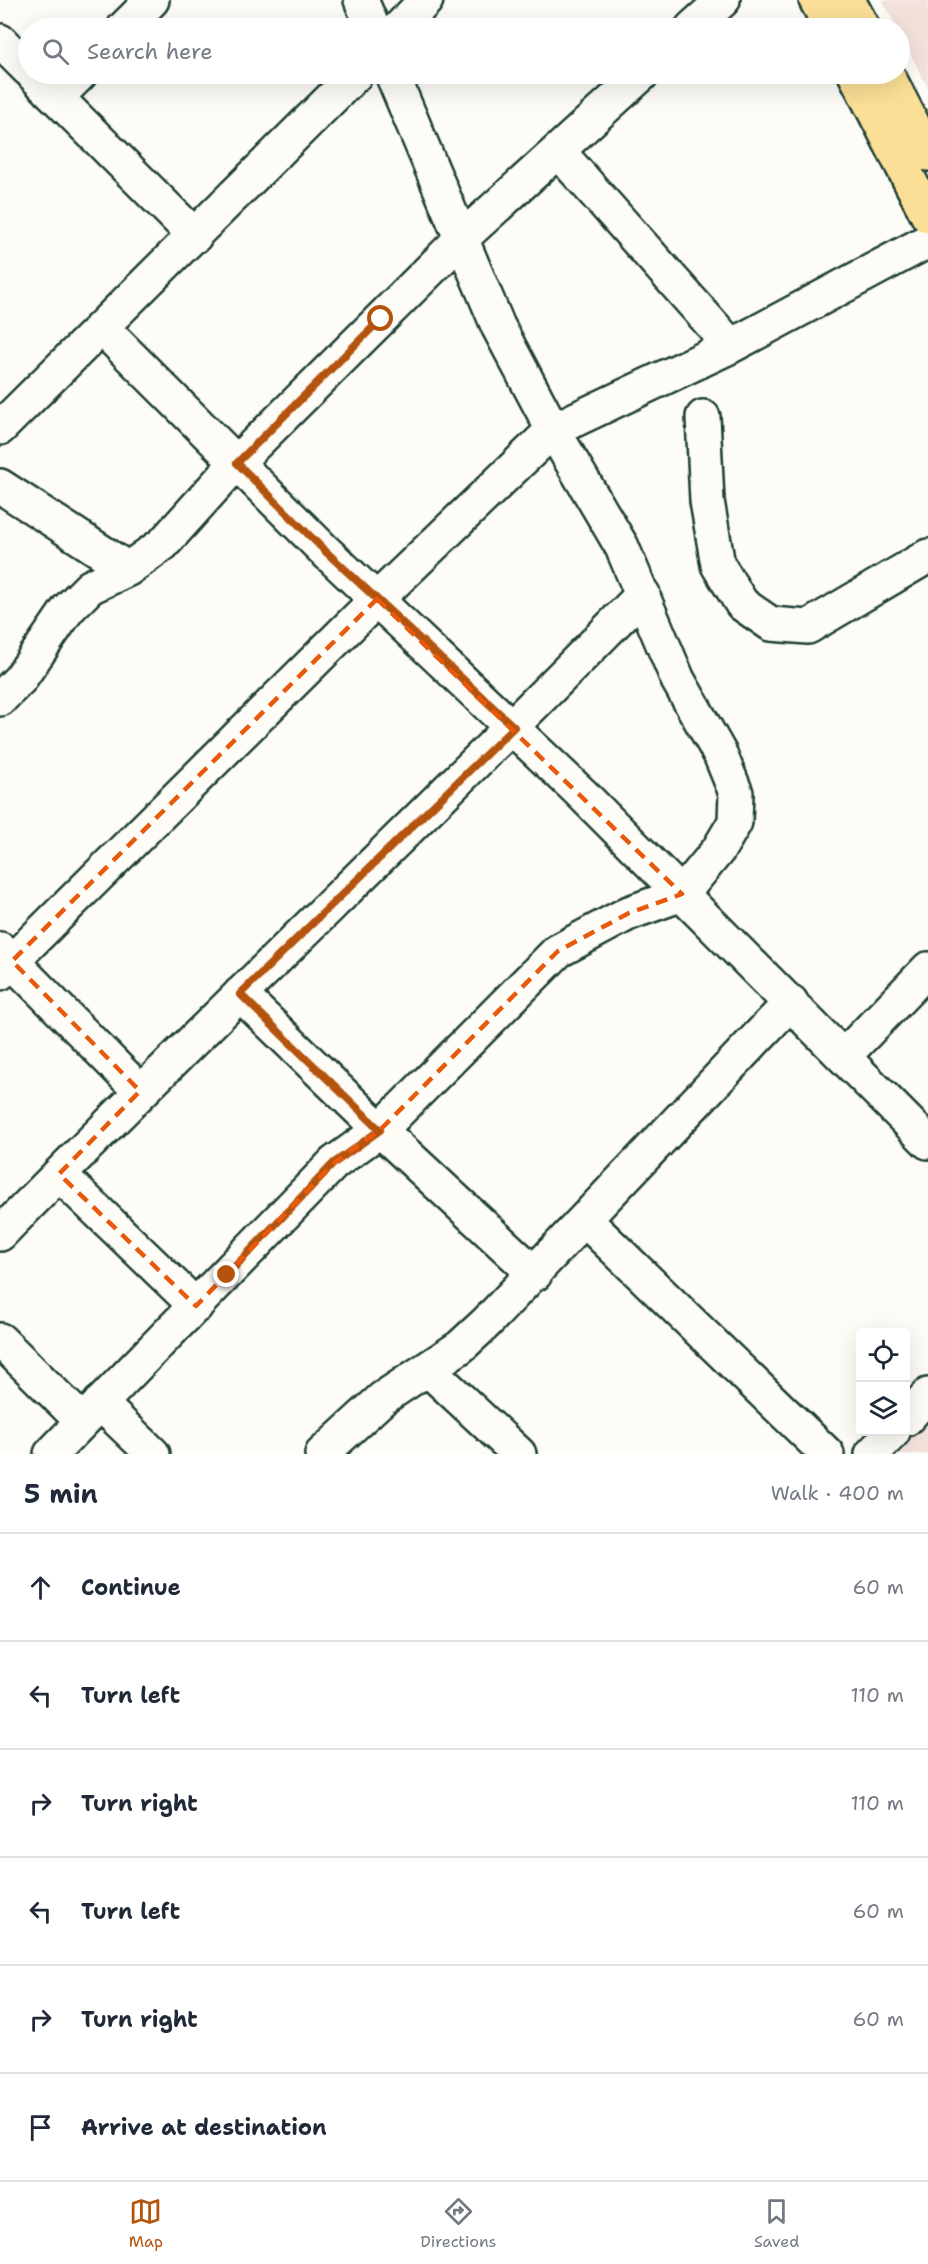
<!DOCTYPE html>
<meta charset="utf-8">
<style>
:root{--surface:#fff;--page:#f2f2f3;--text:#1f2937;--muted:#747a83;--line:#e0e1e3;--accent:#b45309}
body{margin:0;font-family:"Shantell Sans",sans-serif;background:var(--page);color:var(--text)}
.controls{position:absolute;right:18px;bottom:18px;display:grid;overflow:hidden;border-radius:6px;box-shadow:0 6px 24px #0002}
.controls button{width:54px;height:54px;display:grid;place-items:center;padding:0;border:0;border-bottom:2px solid var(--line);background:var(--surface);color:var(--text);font:30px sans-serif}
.stop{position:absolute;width:18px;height:18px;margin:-14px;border:4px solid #b45309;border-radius:50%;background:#fff}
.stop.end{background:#b45309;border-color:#fff;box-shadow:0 2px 6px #0008}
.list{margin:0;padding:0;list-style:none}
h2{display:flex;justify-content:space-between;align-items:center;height:78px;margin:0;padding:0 24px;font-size:26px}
h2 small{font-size:20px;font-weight:400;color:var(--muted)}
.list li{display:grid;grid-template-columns:39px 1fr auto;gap:18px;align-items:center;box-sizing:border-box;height:108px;padding:0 24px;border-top:2px solid var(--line)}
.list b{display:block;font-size:22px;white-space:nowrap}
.list em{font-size:20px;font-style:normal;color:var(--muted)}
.icon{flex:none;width:33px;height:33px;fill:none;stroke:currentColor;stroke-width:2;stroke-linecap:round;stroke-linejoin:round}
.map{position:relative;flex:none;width:928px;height:1454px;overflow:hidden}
.search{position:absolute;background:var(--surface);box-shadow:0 6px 24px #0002;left:18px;right:18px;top:18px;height:66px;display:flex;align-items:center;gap:15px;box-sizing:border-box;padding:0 21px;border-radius:33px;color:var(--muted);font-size:22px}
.sheet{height:726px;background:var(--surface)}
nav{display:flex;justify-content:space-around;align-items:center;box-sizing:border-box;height:84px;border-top:2px solid var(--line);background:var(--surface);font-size:16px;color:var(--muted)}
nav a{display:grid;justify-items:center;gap:3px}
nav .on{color:var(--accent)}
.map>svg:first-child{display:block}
.built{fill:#f3e1dc}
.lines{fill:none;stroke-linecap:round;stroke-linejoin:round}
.minor-casing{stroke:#1f3d34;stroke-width:38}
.highway-casing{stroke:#1f3d34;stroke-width:38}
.minor{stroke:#fdfcf7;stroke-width:33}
.highway{stroke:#fbdf96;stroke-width:33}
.route{stroke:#b45309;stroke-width:8}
.marked{fill:none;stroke:#e8590c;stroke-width:4.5;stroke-dasharray:12 8;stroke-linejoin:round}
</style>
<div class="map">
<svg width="928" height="1454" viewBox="0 0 928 1454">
<rect width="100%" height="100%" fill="#fdfcf7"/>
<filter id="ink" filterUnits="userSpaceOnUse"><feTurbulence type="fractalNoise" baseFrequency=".0167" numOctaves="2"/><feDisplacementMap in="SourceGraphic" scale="12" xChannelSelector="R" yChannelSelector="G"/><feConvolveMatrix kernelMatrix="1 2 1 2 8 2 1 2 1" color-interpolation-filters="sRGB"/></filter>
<g filter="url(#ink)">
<path class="built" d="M882 0H928V88L900 34V28H897Z
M928 1403V1454H881Z"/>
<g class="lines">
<defs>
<path id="minor" d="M361 0 373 28
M124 28 152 0
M399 28 426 0
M692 28 723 0
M0 41 28 69
M33 74 195 236
M57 97 80 74
M558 151 731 346
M102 328 323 549 581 793 928 1142
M703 417 707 501 718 565 742 604 771 624 808 627 928 556
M0 428 356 74
M0 486 128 569
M0 699 20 679 68 609 90 587 128 569 163 544 236 463 462 238 642 74
M0 949 140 1091
M0 973 377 599 553 430 731 346 928 241
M240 994 380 1130 535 1274
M844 1056 928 969
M59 1174 196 1306
M585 1220 827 1454
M0 1234C211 1018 432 811 643 594
M0 1340 82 1421
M428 1369 519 1454
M100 1403 153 1454
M906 1419 928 1395
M51 1454 334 1163 380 1130 558 951 629 913 682 894 719 849 735 822 736 793 720 754 678 680 622 547 553 430 498 326 392 74
M322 1454 383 1398 460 1347 486 1323 791 1002
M872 1454 893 1432"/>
<path id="highway" d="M816 0 831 28
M848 0 863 28
M855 74 928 216
M887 74 928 154"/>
</defs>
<use href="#minor" class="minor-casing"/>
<use href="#highway" class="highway-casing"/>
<use href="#minor" class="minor"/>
<use href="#highway" class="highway"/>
</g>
</g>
<g class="lines" filter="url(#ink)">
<path class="route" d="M227 1275 334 1163 380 1130 240 994 514 727 323 549 237 463 381 319"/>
</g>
<path class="marked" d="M377 599 682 894 629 913 558 951 380 1130 334 1163 196 1306 59 1174 140 1091 12 961Z"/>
</svg>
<div class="controls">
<button><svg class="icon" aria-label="locate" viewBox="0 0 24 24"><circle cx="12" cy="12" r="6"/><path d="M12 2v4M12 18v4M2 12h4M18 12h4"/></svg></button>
<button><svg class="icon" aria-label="layers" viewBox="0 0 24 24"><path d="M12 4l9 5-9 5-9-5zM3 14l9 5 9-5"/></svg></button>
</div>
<div class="stop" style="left:381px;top:319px"></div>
<div class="stop end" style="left:227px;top:1275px"></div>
<div class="search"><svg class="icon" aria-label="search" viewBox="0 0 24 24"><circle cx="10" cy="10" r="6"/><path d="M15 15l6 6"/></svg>Search here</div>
</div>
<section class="sheet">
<h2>5 min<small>Walk · 400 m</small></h2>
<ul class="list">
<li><svg class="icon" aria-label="ahead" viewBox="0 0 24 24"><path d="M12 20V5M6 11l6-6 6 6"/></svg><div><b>Continue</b></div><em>60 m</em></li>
<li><svg class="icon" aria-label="left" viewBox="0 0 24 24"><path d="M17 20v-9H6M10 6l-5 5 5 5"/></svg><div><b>Turn left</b></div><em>110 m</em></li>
<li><svg class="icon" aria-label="right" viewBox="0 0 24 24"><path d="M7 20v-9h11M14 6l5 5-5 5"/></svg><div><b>Turn right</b></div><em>110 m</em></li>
<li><svg class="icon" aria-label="left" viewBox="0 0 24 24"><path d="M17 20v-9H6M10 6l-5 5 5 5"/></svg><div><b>Turn left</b></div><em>60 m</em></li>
<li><svg class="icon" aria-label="right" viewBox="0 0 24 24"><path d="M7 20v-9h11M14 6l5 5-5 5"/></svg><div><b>Turn right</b></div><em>60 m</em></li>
<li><svg class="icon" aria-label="arrive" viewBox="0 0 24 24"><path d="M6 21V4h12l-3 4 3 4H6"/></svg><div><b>Arrive at destination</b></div></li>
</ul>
</section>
<nav>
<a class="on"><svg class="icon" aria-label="map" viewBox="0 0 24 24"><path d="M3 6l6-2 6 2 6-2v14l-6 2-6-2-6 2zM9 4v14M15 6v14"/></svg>Map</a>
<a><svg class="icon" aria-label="directions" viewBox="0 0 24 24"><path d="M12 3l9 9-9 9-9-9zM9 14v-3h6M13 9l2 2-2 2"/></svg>Directions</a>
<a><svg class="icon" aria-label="saved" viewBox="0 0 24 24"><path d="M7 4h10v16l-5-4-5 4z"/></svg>Saved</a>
</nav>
